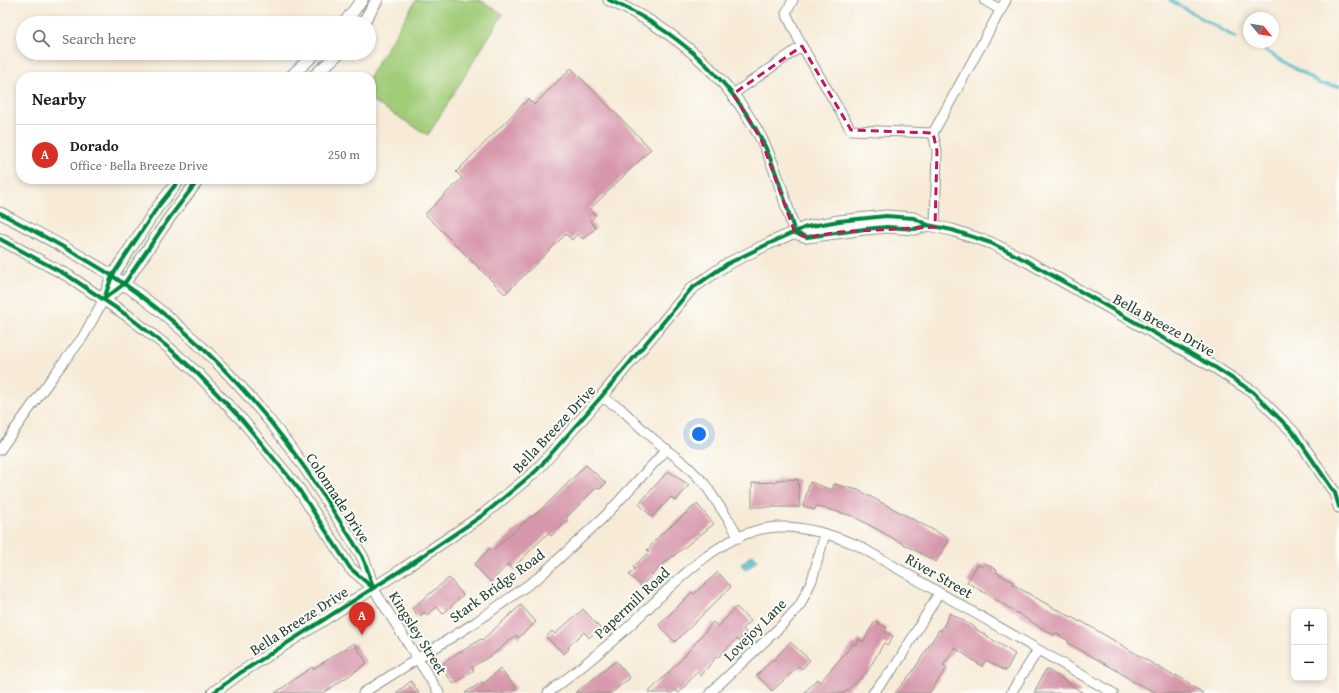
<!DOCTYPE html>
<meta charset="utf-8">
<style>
:root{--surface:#fff;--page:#f2f2f2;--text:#202124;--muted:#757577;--line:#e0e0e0;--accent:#d93025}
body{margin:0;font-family:"Gentium Book Plus",serif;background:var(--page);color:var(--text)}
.controls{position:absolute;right:12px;bottom:12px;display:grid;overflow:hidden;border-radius:8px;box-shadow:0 2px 6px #0003}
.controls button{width:36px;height:36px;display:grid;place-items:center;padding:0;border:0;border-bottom:1px solid var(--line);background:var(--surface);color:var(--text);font:20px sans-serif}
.compass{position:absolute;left:1243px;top:12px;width:36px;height:36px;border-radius:50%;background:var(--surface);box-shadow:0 2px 6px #0003;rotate:120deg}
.you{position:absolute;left:699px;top:434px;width:14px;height:14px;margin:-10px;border:3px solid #fff;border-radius:50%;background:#1a73e8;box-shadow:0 0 0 6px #1a73e833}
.badge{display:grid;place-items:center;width:26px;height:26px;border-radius:50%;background:var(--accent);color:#fff;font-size:13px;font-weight:700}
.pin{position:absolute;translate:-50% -33px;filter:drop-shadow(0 1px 2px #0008)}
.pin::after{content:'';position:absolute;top:21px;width:14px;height:12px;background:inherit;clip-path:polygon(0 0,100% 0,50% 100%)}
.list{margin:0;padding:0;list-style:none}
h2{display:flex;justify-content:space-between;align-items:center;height:52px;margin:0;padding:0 16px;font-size:17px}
h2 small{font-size:13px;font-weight:400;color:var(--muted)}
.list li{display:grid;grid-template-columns:26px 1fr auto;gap:12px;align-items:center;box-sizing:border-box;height:60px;padding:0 16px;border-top:1px solid var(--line)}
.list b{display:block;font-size:15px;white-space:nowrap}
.list p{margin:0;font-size:13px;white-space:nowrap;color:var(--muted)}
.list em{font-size:13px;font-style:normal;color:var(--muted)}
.icon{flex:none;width:22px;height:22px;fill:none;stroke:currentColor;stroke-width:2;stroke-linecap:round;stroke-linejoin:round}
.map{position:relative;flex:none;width:1339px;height:693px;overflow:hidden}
.search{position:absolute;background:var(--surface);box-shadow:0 2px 6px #0003;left:16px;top:16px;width:360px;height:44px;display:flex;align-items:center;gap:10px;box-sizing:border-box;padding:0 14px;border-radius:22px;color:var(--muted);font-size:15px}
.panel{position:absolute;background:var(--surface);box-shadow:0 2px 6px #0003;left:16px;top:72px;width:360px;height:112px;border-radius:16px}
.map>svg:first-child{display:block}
.green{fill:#a1cc78;stroke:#608456}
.water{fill:#4dbcc5;stroke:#367c7c}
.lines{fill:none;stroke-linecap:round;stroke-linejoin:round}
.stream{stroke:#4dbcc5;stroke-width:3}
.building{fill:#d797ab}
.minor-casing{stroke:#8b9486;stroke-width:11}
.tertiary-casing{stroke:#8b9486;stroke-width:13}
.minor{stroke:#fff;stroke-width:9}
.tertiary{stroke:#fff;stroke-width:11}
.cycleway-casing{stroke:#fdfcf7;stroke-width:6}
.cycleway{stroke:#00873e;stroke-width:4}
.marked{fill:none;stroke:#c2185b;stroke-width:3;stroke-dasharray:8 5;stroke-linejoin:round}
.labels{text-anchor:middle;stroke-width:4;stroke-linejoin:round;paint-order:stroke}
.street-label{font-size:15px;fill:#1f3d34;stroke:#fdfcf7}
</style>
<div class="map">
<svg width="1339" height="693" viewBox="0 0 1339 693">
<rect width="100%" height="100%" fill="#fdfcf7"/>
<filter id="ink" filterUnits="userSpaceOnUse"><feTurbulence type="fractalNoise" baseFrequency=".025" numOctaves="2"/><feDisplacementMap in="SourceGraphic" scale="8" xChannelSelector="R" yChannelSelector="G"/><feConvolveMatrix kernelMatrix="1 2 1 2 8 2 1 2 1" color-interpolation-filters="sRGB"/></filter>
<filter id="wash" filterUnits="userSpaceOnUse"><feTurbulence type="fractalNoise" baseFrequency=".012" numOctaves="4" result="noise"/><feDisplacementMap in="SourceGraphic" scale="16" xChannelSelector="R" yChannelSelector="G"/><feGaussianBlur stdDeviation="0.9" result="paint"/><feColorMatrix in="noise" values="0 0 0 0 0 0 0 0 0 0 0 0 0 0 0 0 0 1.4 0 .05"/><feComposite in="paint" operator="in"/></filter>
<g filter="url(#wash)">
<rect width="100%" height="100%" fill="#f7ebd8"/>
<path class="green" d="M416 0H480L503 14 428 135 371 100V77H369Z"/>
<path class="water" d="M753 554 758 560 746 570 741 564Z"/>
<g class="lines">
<path class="stream" d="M1170 0 1236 38
M1260 47 1320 84 1339 86"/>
</g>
<g id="blocks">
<path class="building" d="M571 68 651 149 590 209 596 215 590 221 596 228 583 239 577 234 572 240 566 234 505 294 425 214 462 178 456 172 528 99 534 105Z
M586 465 606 483 600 489 597 487 566 518 568 520 551 536 548 533 512 569 508 564 491 582 474 565 490 548 492 551 531 516 532 517 548 503Z
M668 471 689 485 676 501 671 497 652 517 639 504Z
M798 479 800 507H752V483L776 482V480Z
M810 482 832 490 834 484 858 490 950 539 936 562 853 516 816 506 815 510 803 506Z
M697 504 714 524 663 564 641 586 629 575 635 569 633 567 649 552 647 550 661 534Z
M985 563 997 570 996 572 1013 582 1012 584 1057 610V609L1080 622 1081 621 1175 677 1176 675 1189 683V684L1203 693H1157L1132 681 1116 670 1068 643 1069 641 1055 633 1054 635 1040 627 967 582 978 564 983 567Z
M718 572 731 587 675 642 659 625 692 592 694 594Z
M449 578 463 595 443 614 437 607 427 615 425 612 419 617 412 608Z
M521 605 536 622 518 638 516 635 495 653 472 667 474 670 454 684 440 666 460 651 461 652 481 639 482 640Z
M736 607 751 621 743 629 747 634 740 641 737 639 717 658 716 657 701 676 697 672 679 693 675 690 672 693H648L682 659 713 622 718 627Z
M583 609 600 628 589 638 584 632 568 647 569 649 564 654 546 637 552 631 555 634Z
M950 613 976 628V629L1015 654 1006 671 986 660 982 666 955 648 943 666 947 668 929 693H895L913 671 939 630 941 631Z
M875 621 887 628 885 632 893 636 888 645 884 643 867 672 844 693H804L817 679 820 682 854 643 856 645 859 639 863 642Z
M790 642 810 660 802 669 799 666 772 691 757 675 773 659 774 660Z
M354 643 367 663 324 693H275L312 667 313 669Z
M616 661 630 678 611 693H575Z
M500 669 516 688 511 693H465L482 682 483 684Z
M1046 669 1058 676 1083 693H1034Z
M411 681 419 693H396Z"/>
</g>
</g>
<g filter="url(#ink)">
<use href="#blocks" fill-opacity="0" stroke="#8b9486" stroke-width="1"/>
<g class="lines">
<defs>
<path id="minor" d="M793 0 786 13 802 46 851 130 933 133
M984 0 1001 10
M733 94 802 46
M935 227 937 151 933 133 1006 0
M601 397 620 408 651 437 686 465 704 483 732 525 739 538
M0 450 56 372 83 337 104 299
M373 588 439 693
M363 693 476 622 539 577 605 516 667 449
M548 693C575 673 600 652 625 630 666 593 719 529 778 527 805 526 832 535 857 545L1113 693
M710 693 781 626 800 605 812 580 825 534
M873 693 896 665 939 593
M1011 693 1038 650"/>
<path id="tertiary" d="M609 0C674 29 727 75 761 138 776 168 785 201 795 233
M344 23 362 0
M363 23 377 0
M290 77 316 53
M313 77 339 53
M0 213C38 233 75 252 111 275 196 331 268 409 323 495 336 516 350 536 362 556 367 566 370 578 373 588
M795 233 807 237 865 229 887 227 915 229 928 225
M0 239 70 277 128 316 169 348 197 373 243 421 298 488 350 568 373 587
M104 299 124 284 170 217 199 179
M104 299 112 276 157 208 180 179
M213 693 240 673 400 571 483 515 536 471 601 397 691 289 727 264 768 244 806 227 839 221 886 216 914 218 928 225 952 230 991 243 1025 260 1216 368 1253 392 1294 433 1335 493 1339 507"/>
</defs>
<use href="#minor" class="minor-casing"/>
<use href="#tertiary" class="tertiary-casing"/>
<use href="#minor" class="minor"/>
<use href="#tertiary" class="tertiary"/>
<defs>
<path id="cycleway" d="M609 0C674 29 727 75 761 138 776 168 785 201 795 233
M0 213C38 233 75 252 111 275 196 331 268 409 323 495 336 516 350 536 362 556 367 566 370 578 373 588
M795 233 807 237 865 229 887 227 915 229 928 225
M0 239 70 277 128 316 169 348 197 373 243 421 298 488 350 568 373 588
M104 299 124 284 170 217 199 179
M104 299 112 276 157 208 180 179
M213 693 240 673 400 571 483 515 536 471 601 397 691 289 727 264 768 244 806 227 839 221 886 216 914 218 928 225 952 230 991 243 1025 260 1216 368 1253 392 1294 433 1335 493 1339 507"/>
</defs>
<use href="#cycleway" class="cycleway-casing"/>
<use href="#cycleway" class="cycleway"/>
</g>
</g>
<path class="marked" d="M802 46 851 130 933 133 937 151 935 227 840 232 807 237 795 233 761 139 733 94Z"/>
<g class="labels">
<g class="street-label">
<text transform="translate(1164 325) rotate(29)" y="5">Bella Breeze Drive</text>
<text transform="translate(554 429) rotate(-47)" y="5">Bella Breeze Drive</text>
<text transform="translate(338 498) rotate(57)" y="5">Colonnade Drive</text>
<text transform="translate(939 576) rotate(30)" y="5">River Street</text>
<text transform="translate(497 586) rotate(-36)" y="5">Stark Bridge Road</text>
<text transform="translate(632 603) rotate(-43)" y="5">Papermill Road</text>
<text transform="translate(299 621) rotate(-33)" y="5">Bella Breeze Drive</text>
<text transform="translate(755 630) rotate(-45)" y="5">Lovejoy Lane</text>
<text transform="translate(418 633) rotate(58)" y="5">Kingsley Street</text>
</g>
</g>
</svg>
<div class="controls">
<button>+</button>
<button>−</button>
</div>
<svg class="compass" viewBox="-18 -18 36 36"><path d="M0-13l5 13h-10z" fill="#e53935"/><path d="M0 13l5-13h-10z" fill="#757577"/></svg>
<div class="you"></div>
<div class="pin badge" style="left:362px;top:635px">A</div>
<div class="search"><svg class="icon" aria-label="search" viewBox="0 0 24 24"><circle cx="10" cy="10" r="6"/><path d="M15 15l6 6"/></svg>Search here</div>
<section class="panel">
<h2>Nearby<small></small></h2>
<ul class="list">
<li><span class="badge">A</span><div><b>Dorado</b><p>Office · Bella Breeze Drive</p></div><em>250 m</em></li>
</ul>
</section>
</div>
